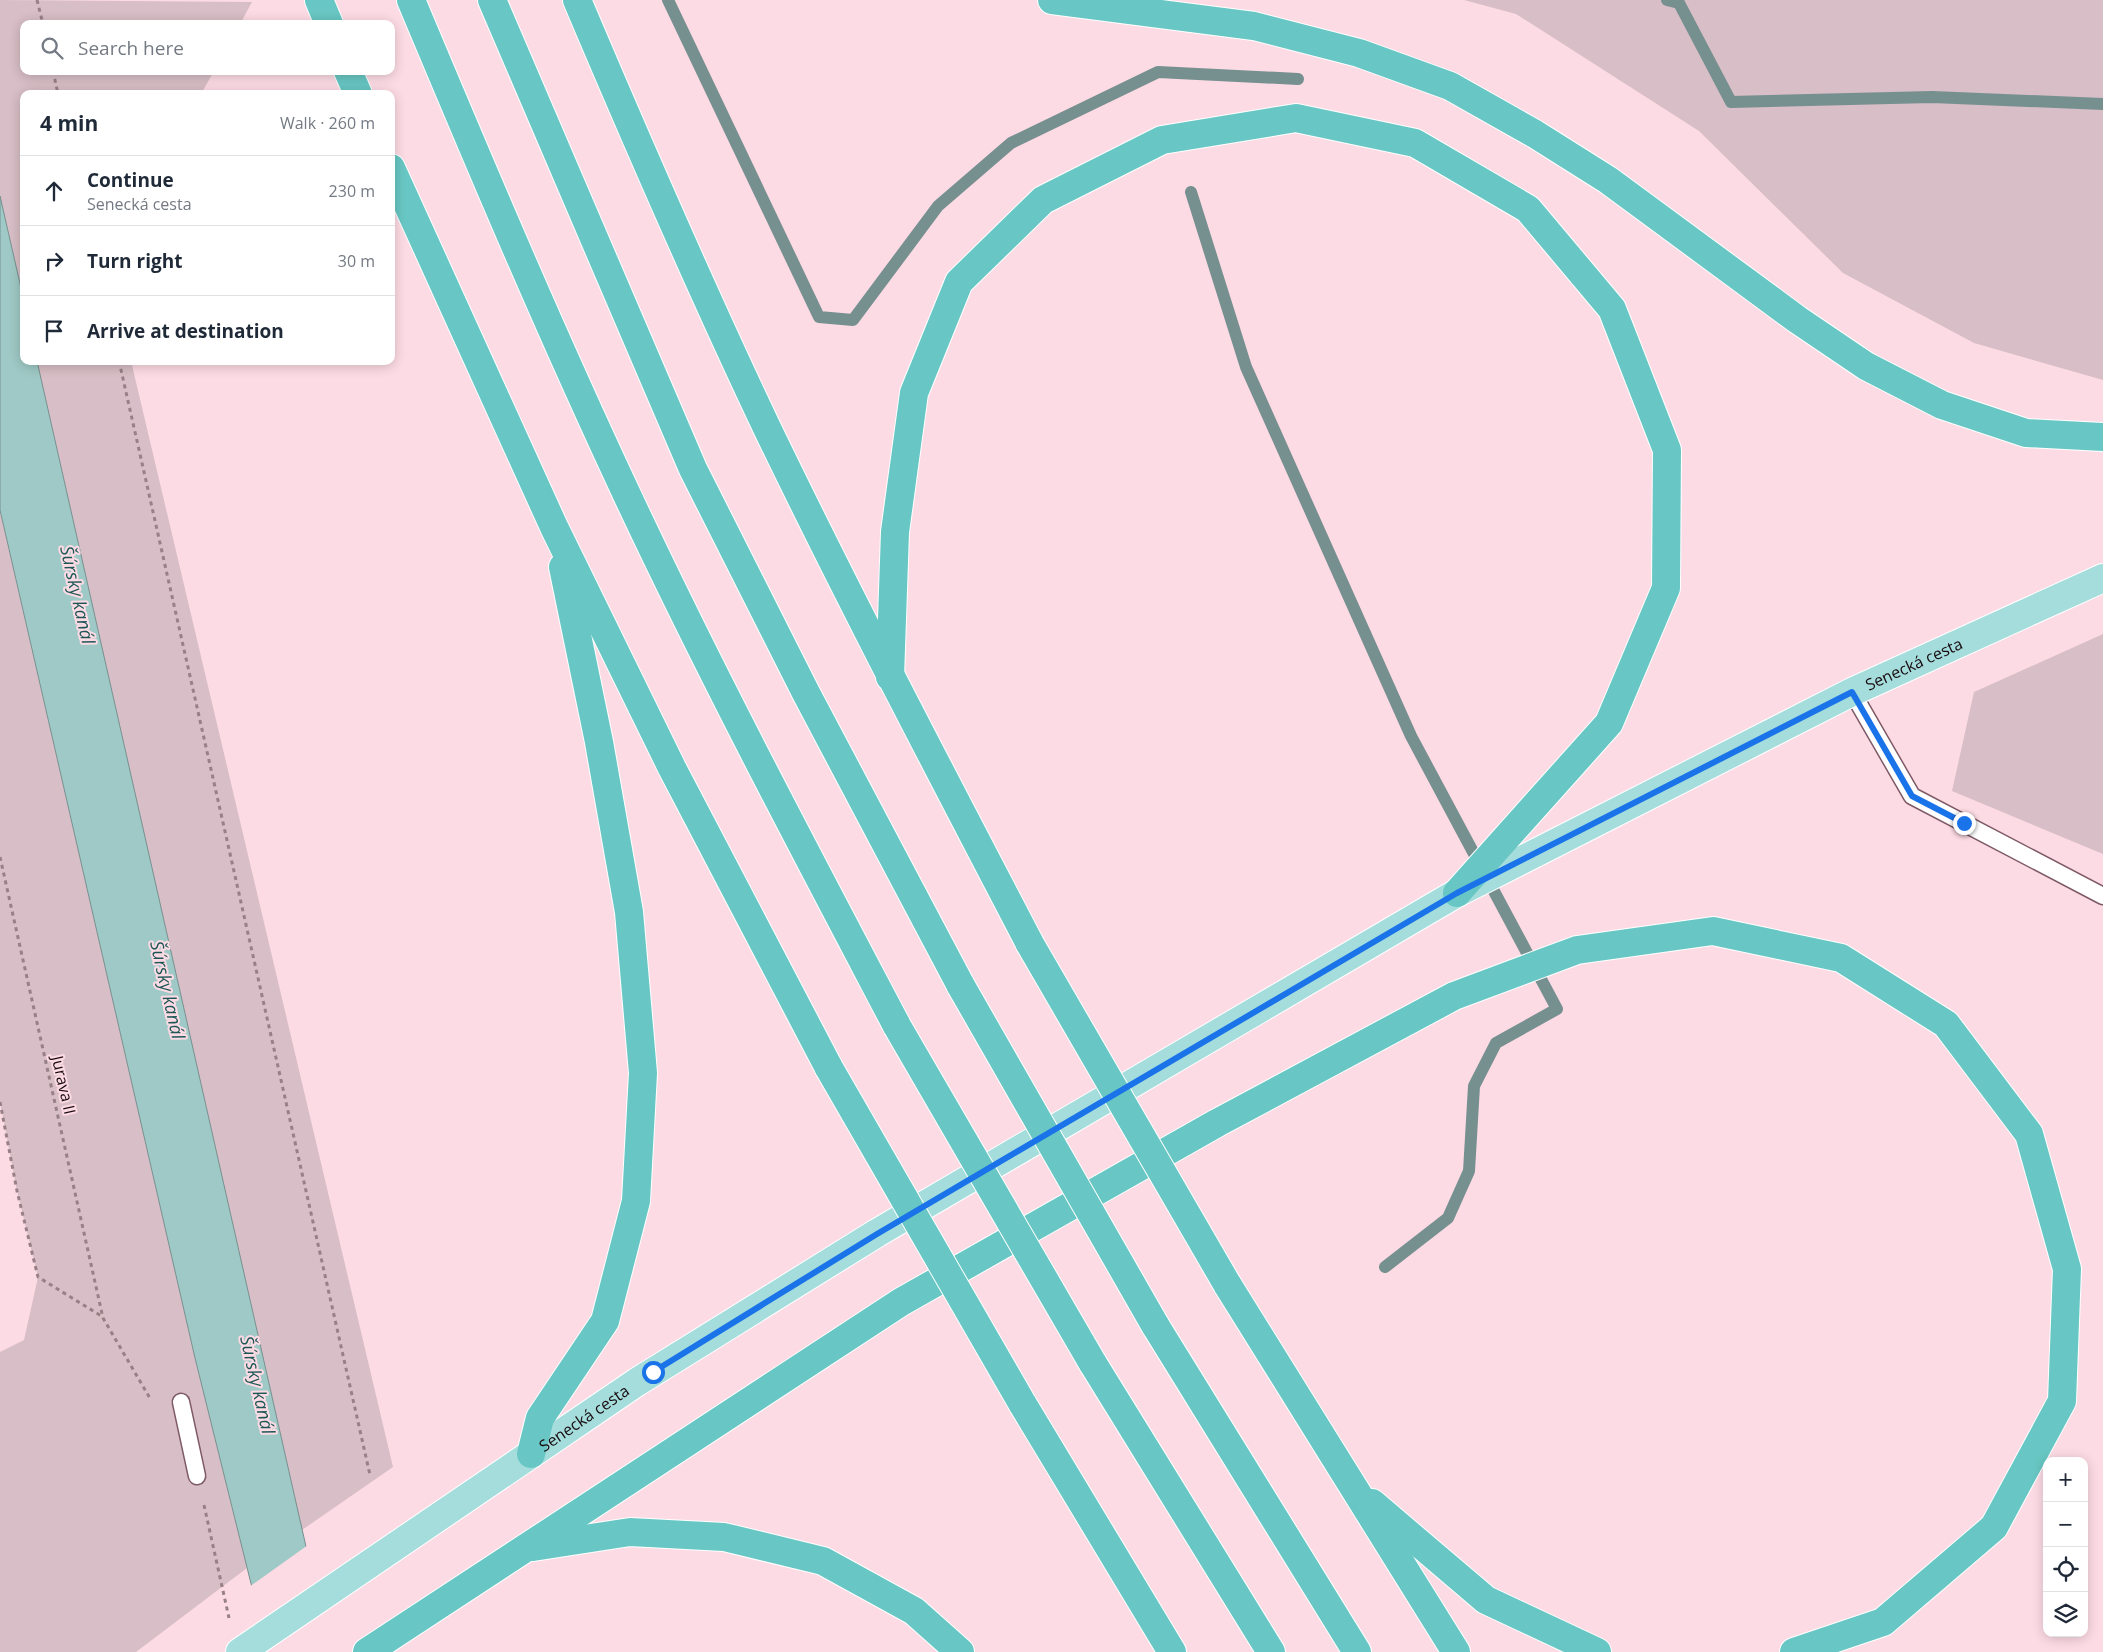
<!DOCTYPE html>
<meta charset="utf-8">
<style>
:root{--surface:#fff;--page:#f6f6f7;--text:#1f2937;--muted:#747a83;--line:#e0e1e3}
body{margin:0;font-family:"Open Sans",sans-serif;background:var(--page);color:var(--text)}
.controls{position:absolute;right:15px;bottom:15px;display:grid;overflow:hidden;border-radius:10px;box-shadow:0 2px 12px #0003}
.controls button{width:45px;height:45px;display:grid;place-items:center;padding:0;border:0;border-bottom:1px solid var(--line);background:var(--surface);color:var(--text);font:25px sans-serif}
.stop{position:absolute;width:15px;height:15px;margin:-11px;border:4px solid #1a73e8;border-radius:50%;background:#fff}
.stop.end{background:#1a73e8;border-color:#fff;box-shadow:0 1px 5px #0008}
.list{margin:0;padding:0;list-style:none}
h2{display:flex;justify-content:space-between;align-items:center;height:65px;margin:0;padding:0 20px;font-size:21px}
h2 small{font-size:16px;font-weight:400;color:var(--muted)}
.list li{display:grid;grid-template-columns:32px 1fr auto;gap:15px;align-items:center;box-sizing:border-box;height:70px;padding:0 20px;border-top:1px solid var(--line)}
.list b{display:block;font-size:19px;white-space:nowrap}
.list p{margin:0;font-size:16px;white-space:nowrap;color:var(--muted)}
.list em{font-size:16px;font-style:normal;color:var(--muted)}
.icon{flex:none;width:28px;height:28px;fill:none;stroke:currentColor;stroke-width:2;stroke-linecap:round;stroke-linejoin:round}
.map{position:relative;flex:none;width:2103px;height:1652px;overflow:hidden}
.search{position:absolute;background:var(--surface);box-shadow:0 2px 12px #0003;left:20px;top:20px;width:375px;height:55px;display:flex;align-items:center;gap:12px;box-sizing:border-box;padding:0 18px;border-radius:10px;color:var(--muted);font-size:19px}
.panel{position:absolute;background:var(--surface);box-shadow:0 2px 12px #0003;left:20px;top:90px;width:375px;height:275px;border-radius:10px}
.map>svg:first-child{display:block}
</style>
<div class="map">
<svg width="2103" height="1652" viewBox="0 0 2103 1652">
<rect width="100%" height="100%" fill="#fddbe5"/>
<!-- green -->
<g fill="#d8bec6">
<path d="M0,0l252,2 -12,22h-216v47h190l-13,23h-177v207l-24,-105z"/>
<path d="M1464,0h639v380l-129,-37 -131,-70 -144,-142 -183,-117z"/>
<path d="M37,361h94l262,1106 -91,63z"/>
<path d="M0,511l195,847 52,210 -111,84h-136v-300l24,-12 14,-63 -21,-86 -17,-89z"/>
<path d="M2103,634v220l-151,-63 22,-99z"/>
</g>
<!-- water -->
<path fill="#9fc9c6" stroke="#76908f" d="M0,196l24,105v60h13l285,1256 -54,35 -73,-294 -195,-848z"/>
<!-- pier -->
<path fill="#fddbe5" d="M308,1545l23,107h-66l-16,-65z"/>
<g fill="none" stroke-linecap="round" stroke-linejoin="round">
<!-- stream -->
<g stroke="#76908f" stroke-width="12">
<path d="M668,0l151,317 34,3 85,-114 73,-63 147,-71 140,7"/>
<path d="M1667,0l12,3 52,99 201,-5 171,7"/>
<path d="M1191,192l55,175 165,369 146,273 -61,34 -22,43 -5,85 -21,47 -63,49"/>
</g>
<!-- lane casing -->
<g stroke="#7e5a66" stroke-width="19">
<g id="lane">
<path d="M1852,692l60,104 191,100"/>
<path d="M181,1402l16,74"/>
</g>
</g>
<!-- primary casing -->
<g stroke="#fff" stroke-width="30">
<g id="primary">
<path id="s1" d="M240,1652l397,-270 240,-149 580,-340 395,-201 251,-114"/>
</g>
</g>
<!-- highway casing -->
<g stroke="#fff" stroke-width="30">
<g id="highway">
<path d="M319,0l10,24"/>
<path d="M411,0c70,167 140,333 217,497 84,179 177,354 269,529"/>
<path d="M492,0l201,469 113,224 155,293"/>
<path d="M577,0c61,144 123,287 190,428 84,174 174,345 263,516"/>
<path d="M1052,0l202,26 105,27 91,33 85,48 73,46 190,140 68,46 76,39 84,28 77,4"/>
<path d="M348,71l10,23"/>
<path d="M391,168l163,359 118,241 157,300"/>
<path d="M890,677l5,-145 19,-139 45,-111 84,-82 119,-60 134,-22 119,25 113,66 84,100 55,141 -1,138 -57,135 -152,170"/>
<path d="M1227,1284l229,368"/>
<path d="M1155,1325l202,327"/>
<path d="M1092,1362l179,290"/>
<path d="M1022,1403l150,249"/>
<path d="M531,1454l9,-36 65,-97 31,-120 7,-128 -14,-161 -30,-170 -36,-175"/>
<path d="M1372,1503l114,97 111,52"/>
<path d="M533,1547l97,-15 94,5 99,24 91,50 46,41"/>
<path d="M367,1652l534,-350 316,-179 237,-127 123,-46 136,-19 128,27 105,66 83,110 38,135 -5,132 -68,126 -111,95 -89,30"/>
</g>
</g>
<!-- path -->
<g stroke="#988087" stroke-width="3" stroke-dasharray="4 4" stroke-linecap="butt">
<path d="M37,0l6,24"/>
<path d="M53,71l5,23"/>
<path d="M119,361l251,1114"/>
<path d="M0,857l103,461 48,82"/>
<path d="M0,1102l17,89 21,86 65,40"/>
<path d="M204,1505l25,113"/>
</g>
<!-- lane -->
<use href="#lane" stroke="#fff" stroke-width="16"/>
<!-- primary -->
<use href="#primary" stroke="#a4dddc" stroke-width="28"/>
<!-- highway -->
<use href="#highway" stroke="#68c7c4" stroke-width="28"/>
<!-- highway-bridge casing -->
<g stroke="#fff" stroke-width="30" stroke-linecap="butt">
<g id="highway-bridge">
<path d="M1030,944l197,340"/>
<path d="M961,986l194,339"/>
<path d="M897,1026l195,336"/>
<path d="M829,1068l193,335"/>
</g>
</g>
<!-- highway-bridge -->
<use href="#highway-bridge" stroke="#68c7c4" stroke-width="28"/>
</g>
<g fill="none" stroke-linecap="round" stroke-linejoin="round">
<!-- route -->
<path stroke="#1a73e8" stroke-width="6" d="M653,1372l224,-138 580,-341 395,-201 60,104 52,27"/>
</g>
<g text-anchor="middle" stroke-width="4" stroke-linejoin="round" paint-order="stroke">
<!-- street labels -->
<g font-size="16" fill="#180b0f" stroke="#fddbe5">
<text dy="6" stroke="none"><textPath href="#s1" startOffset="1946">Senecká cesta</textPath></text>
<text transform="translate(64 1085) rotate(77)" y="6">Jurava II</text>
<text dy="6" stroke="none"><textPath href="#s1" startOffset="416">Senecká cesta</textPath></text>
</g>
<!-- water labels -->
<g font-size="18" font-style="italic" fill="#1c5755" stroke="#fddbe5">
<text transform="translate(77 595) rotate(77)" y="6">Šúrsky kanál</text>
<text transform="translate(167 990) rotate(77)" y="6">Šúrsky kanál</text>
<text transform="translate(257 1385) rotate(77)" y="6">Šúrsky kanál</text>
</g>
</g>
</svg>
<div class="controls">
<button>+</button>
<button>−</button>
<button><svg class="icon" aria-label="locate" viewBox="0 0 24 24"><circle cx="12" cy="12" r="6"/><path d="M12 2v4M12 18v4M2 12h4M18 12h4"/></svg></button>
<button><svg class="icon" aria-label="layers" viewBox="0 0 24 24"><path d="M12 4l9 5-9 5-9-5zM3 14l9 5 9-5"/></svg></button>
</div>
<div class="stop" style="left:653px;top:1372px"></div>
<div class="stop end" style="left:1964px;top:823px"></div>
<div class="search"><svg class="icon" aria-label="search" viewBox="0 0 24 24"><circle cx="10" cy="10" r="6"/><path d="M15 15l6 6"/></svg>Search here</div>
<section class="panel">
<h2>4 min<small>Walk · 260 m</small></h2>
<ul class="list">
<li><svg class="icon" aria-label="ahead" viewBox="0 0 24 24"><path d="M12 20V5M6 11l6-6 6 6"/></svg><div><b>Continue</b><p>Senecká cesta</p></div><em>230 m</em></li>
<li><svg class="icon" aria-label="right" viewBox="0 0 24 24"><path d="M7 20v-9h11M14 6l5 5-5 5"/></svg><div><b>Turn right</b></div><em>30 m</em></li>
<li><svg class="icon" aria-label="arrive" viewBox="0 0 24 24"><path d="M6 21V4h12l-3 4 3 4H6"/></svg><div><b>Arrive at destination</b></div></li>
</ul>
</section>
</div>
